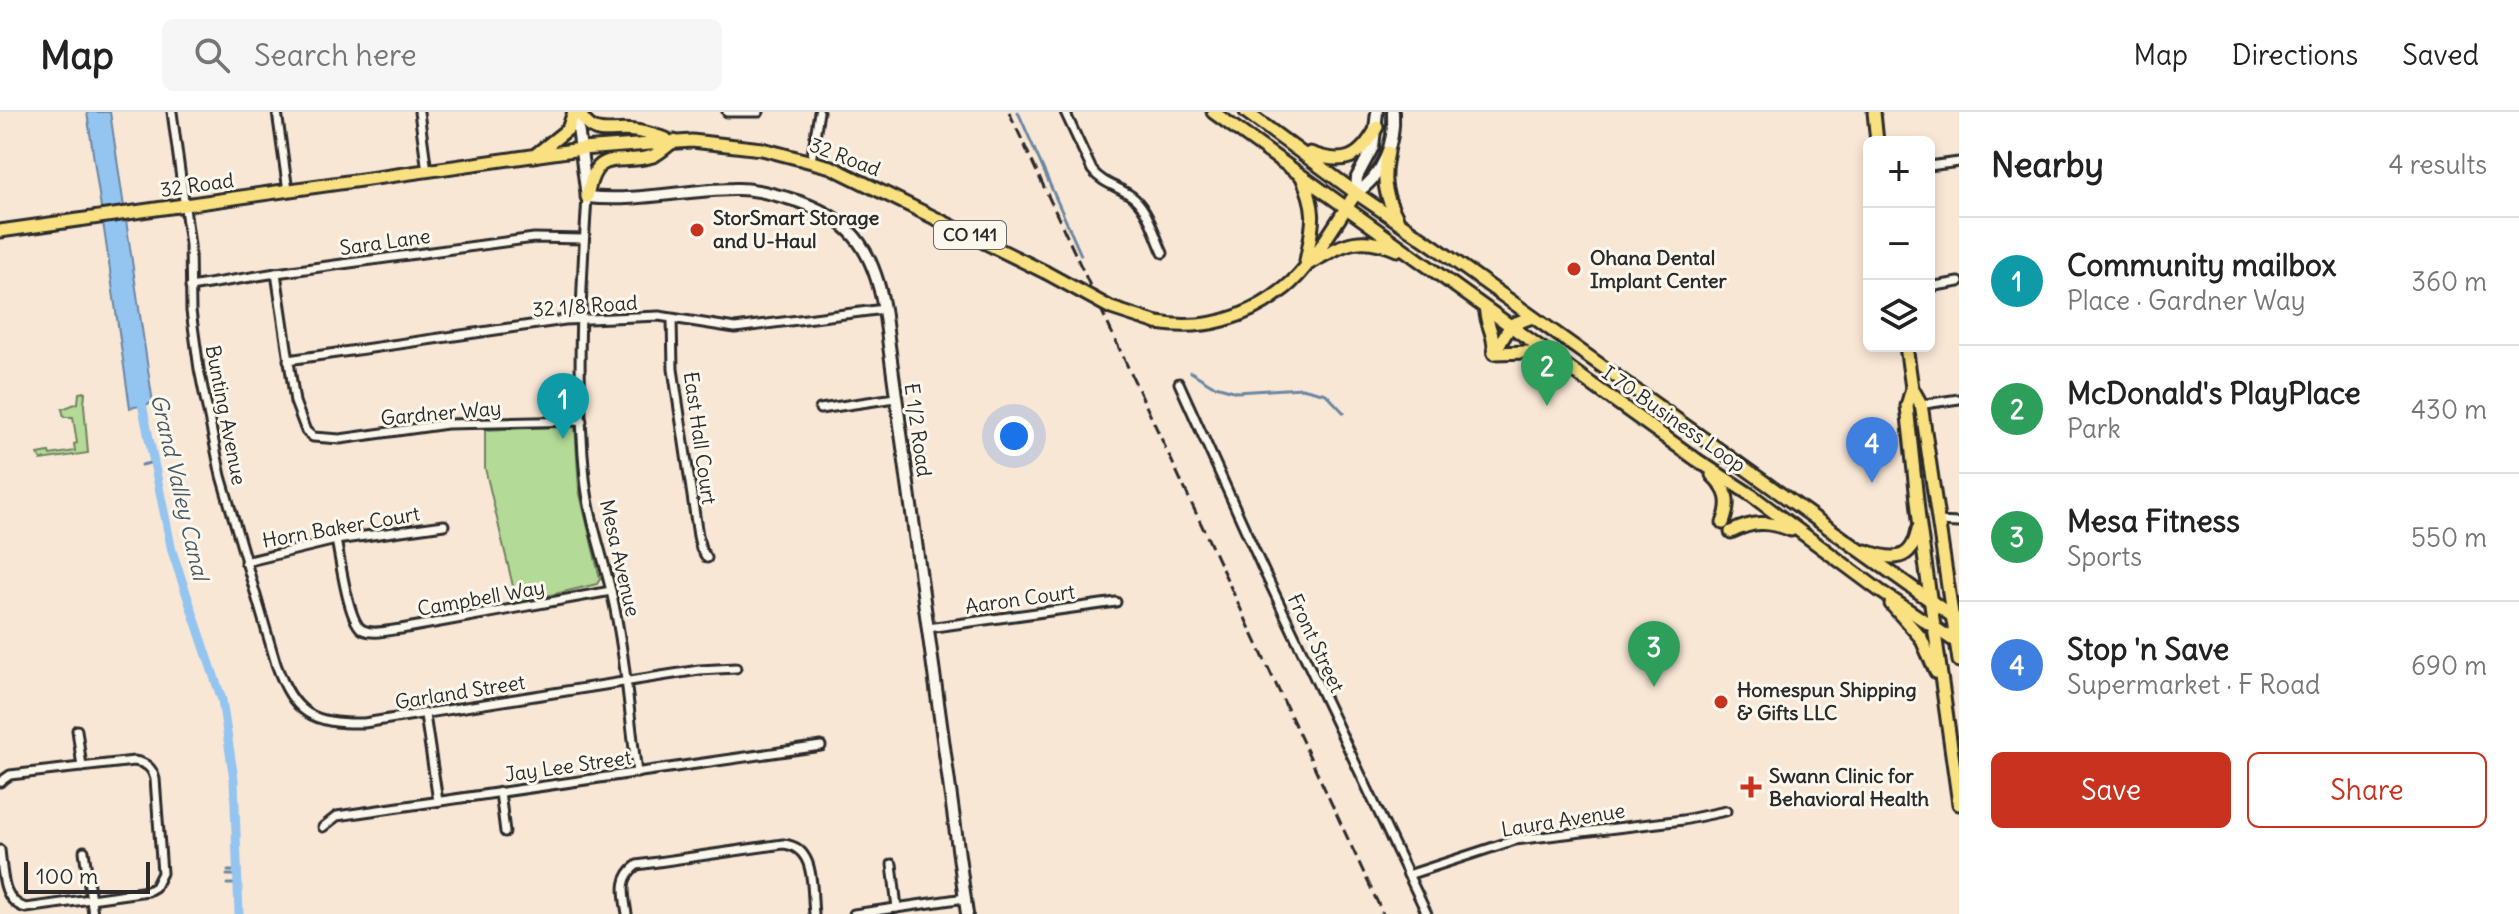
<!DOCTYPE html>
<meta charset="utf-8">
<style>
:root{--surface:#fff;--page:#f6f6f6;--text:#222;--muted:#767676;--line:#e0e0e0;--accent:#c8321e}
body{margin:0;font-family:Delius,sans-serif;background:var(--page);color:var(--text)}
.controls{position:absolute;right:24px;top:24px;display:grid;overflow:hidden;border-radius:12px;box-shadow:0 4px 12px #0003}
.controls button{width:72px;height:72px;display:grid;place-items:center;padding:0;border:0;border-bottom:2px solid var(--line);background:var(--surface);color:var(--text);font:40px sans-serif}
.scale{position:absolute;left:24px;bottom:20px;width:126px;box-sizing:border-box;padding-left:8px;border:4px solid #2b2b2b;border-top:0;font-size:22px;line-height:28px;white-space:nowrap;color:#2b2b2b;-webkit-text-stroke:6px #fbf7ec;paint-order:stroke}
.you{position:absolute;left:1014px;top:324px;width:28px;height:28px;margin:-20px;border:6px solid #fff;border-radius:50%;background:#1a73e8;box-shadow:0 0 0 12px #1a73e833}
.badge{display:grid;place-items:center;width:52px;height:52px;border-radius:50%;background:var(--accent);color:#fff;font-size:26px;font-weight:700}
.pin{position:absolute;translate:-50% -66px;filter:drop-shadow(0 2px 4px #0008)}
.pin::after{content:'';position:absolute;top:42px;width:28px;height:24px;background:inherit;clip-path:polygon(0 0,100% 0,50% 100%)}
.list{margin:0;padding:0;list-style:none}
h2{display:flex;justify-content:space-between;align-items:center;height:104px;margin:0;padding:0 32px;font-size:34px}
h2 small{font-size:26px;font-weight:400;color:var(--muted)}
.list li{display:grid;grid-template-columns:52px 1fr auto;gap:24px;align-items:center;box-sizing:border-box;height:128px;padding:0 32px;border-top:2px solid var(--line)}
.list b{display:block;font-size:30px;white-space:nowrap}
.list p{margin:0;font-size:26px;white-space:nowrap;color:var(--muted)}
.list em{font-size:26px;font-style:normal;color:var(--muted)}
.actions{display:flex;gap:16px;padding:24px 32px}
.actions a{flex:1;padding:18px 0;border:2px solid var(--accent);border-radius:12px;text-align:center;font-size:28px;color:var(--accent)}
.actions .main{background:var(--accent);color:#fff}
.icon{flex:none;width:44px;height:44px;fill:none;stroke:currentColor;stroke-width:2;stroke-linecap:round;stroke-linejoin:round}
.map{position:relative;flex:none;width:1959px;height:802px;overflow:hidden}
header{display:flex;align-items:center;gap:48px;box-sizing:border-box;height:112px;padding:0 40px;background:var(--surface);border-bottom:2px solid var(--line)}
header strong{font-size:38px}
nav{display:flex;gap:44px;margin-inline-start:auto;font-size:28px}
.search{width:560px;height:72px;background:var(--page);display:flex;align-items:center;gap:20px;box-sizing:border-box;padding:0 28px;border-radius:12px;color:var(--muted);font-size:30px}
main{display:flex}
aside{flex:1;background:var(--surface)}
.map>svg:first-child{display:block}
</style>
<header>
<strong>Map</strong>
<div class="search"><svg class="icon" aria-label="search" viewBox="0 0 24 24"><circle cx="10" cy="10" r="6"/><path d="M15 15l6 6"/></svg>Search here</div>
<nav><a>Map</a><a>Directions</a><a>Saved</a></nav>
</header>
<main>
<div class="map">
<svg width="1959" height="802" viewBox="0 0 1959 802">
<rect width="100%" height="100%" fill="#f9e7d6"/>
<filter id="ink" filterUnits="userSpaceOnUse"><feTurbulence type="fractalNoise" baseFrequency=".0125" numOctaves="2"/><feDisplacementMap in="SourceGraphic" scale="16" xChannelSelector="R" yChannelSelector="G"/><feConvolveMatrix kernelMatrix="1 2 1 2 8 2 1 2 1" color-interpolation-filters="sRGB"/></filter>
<g filter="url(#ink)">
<!-- green -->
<g fill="#b3da96" stroke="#6f8260" stroke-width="2">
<path d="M85,280l-1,13 4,48 -47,7 -3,-6 11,-2 1,3 25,-4 -1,-7 3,-1 -4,-26h-9l-2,-8 16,-6 1,-10z"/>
<path d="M575,314l4,64 21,89 -3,5 -80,19 -32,-135v-38z"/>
</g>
<!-- water -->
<path fill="#94c4f0" stroke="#6a87a1" stroke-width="2" d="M87,0h23l43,291 -23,5z"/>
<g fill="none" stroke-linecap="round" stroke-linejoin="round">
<!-- stream -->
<g stroke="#6a87a1" stroke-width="3">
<path d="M1018,0l63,143"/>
<path d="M1191,260l21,13 25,7 65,-4 24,6 18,19"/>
<path d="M142,353l11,-3"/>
<path d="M228,759h10"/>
<path d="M227,763h11"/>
<path d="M227,772h11"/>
</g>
<!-- canal -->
<path stroke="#94c4f0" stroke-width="9" d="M140,282l32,157 50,149 12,79 5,135"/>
<!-- street casing -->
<g stroke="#2b2b2b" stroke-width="13">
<g id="street">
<path d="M172,0l18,133 1,66 8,58 22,107 55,188c18,50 36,60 88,59l335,-53 37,-2"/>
<path d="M277,0l11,79"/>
<path d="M419,0l8,59"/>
<path d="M727,0h32"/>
<path d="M1065,0l27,58c11,15 30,17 43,29 14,13 20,37 28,54"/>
<path d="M811,49l8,-49"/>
<path d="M1929,54l30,-4"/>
<path d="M587,85c-6,93 -11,188 -2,281 4,40 17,75 26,113 14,59 18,122 26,182"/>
<path d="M276,161l19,129 11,29 7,6 27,2 107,-15 135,-3"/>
<path d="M190,175l86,-14 258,-35 50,1"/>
<path d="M1929,175l30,-5"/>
<path d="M672,207l1,50 25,167 3,13 6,9"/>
<path d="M288,248l277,-40 94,-4 76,12 149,-19"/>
<path d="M1179,271l84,186 164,345"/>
<path d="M1918,293l41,-6"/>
<path d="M820,297l75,-11"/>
<path d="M1938,410l21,1"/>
<path d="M336,428c4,17 12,83 27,90 11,5 26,0 38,-1l210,-38"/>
<path d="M245,450l91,-22 108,-15"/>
<path d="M928,516l188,-26"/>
<path d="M425,603l13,86"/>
<path d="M77,618l5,37"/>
<path d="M0,670l10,-7 124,-14c12,2 18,6 21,18l7,94 -7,14 -7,4 -122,17c-25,-7 -23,-37 -26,-58"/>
<path d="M500,680l5,40"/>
<path d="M323,715l14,-11 484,-70"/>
<path d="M84,739l9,63"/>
<path d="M892,752l5,44"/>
<path d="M1408,763l107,-35 168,-20 43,-9"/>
<path d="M627,802c-3,-20 -8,-36 10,-49l146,-21c34,3 28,45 31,70"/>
<path d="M854,802l111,-16"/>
</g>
</g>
<!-- secondary casing -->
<g stroke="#2b2b2b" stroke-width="16">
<g id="secondary">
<path d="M576,0l11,85c50,5 96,-7 146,-8 19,-1 36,4 54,9 62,17 86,49 97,111l83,605"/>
<path d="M1356,81c27,-17 39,-49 37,-81"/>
<path d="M1356,81l1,-16 16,-30 4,-35"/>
</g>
</g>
<!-- primary casing -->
<g stroke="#2b2b2b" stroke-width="17">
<g id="primary">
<path d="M579,0c15,29 31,15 56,19 10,1 21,5 31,8"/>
<path d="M1213,0l484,348 54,35 129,96 79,53"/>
<path d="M1246,0l110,81 79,54 524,374"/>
<path d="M1874,0l3,30"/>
<path d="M1388,40c-6,27 -4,42 9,66"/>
<path d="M1310,41c34,13 50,6 67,-26"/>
<path d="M534,44l34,-27 6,-17"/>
<path d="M1302,65c16,35 11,47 4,84"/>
<path d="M587,85c9,-53 32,-30 66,-41 7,-3 14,-10 21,-15"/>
<path d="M0,119l581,-82 111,-8 70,8 69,18 214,105"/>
<path d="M1310,151c34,-19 49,-30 87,-13"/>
<path d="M1486,197c-2,10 8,23 8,39"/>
<path d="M1157,211c47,8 91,-5 128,-35 25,-19 53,-69 71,-95"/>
<path d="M1906,234l6,42 9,16 38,257"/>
<path d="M1494,241l35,-1 25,12"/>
<path d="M1494,241l17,-28 21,-8"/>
<path d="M1912,276l-5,18 12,113 40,285"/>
<path d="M1712,363c16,15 19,27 11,48"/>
<path d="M1731,420c22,-11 37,-11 60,-2"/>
<path d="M1866,439c27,10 46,11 52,-22"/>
<path d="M1891,492l30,34 15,34"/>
</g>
</g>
<!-- street -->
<use href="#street" stroke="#fbf7ec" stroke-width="7"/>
<!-- secondary -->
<use href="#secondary" stroke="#fbf7ec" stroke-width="10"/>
<!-- primary -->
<use href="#primary" stroke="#f9e181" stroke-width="11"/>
<!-- rail -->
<path stroke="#2b2b2b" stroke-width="3" stroke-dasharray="12 6" stroke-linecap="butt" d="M1009,0l374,802"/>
<!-- primary-bridge casing -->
<g stroke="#2b2b2b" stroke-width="17" stroke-linecap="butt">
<path id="primary-bridge" d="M1045,160l66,36 46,15"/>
</g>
<!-- primary-bridge -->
<use href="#primary-bridge" stroke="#f9e181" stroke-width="11"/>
</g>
</g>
<!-- markers -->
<g fill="#c8321e" stroke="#fbf7ec" stroke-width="3">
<circle cx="697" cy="118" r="8"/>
<circle cx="1574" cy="157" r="8"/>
<circle cx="1721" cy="590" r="8"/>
<path d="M1747 663h8v8h8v8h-8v8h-8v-8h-8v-8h8z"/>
</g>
<g text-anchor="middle" stroke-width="6" stroke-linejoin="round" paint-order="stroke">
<!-- shield labels -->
<rect fill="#fbf7ec" stroke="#696865" stroke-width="2" x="934" y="109" width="72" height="28" rx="6"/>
<g font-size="18" font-weight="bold" fill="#2b2b2b">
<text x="970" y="129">CO 141</text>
</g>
<!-- street labels -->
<g font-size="20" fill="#2b2b2b" stroke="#fbf7ec">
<text transform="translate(845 45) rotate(21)" y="7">32 Road</text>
<text transform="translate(197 73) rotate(-8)" y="7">32 Road</text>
<text transform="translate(385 130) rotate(-8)" y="7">Sara Lane</text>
<text transform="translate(585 194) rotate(-4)" y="7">32 1/8 Road</text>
<text transform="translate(441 301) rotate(-5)" y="7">Gardner Way</text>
<text transform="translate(226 303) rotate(79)" y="7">Bunting Avenue</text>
<text transform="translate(1674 307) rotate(35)" y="7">I 70 Business Loop</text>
<text transform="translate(918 318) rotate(82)" y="7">E 1/2 Road</text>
<text transform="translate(700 326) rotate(82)" y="7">East Hall Court</text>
<text transform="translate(341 415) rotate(-10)" y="7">Horn Baker Court</text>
<text transform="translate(620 446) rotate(77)" y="7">Mesa Avenue</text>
<text transform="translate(481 486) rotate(-10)" y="7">Campbell Way</text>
<text transform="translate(1020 487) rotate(-8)" y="7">Aaron Court</text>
<text transform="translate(1316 531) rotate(65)" y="7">Front Street</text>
<text transform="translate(460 580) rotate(-9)" y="7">Garland Street</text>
<text transform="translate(568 654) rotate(-8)" y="7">Jay Lee Street</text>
<text transform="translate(1563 708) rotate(-9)" y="7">Laura Avenue</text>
</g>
<!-- poi labels -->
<g font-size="20" font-weight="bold" fill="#2b2b2b" stroke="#fbf7ec" text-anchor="start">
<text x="713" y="113">StorSmart Storage<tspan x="713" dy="23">and U-Haul</tspan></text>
<text x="1590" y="153">Ohana Dental<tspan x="1590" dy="23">Implant Center</tspan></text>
<text x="1737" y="585">Homespun Shipping<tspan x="1737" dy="23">&amp; Gifts LLC</tspan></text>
<text x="1769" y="671">Swann Clinic for<tspan x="1769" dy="23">Behavioral Health</tspan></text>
</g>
<!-- water labels -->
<g font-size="22" font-style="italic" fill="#4a5966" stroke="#fbf7ec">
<text transform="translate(180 375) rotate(77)" y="8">Grand Valley Canal</text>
</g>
</g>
</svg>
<div class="controls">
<button>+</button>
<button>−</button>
<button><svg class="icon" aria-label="layers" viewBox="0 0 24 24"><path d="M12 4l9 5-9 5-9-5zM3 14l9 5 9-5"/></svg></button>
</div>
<div class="scale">100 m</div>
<div class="you"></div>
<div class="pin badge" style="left:563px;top:327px;background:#0f9aa8">1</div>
<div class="pin badge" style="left:1547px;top:294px;background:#2e9e5b">2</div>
<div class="pin badge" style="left:1654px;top:575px;background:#2e9e5b">3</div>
<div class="pin badge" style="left:1872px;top:371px;background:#3f7fe0">4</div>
</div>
<aside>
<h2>Nearby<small>4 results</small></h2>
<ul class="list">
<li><span class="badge" style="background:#0f9aa8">1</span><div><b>Community mailbox</b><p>Place · Gardner Way</p></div><em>360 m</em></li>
<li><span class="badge" style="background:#2e9e5b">2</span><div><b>McDonald's PlayPlace</b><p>Park</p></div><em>430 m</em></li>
<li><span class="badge" style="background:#2e9e5b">3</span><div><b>Mesa Fitness</b><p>Sports</p></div><em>550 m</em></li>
<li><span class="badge" style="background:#3f7fe0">4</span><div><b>Stop 'n Save</b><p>Supermarket · F Road</p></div><em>690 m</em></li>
</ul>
<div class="actions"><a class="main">Save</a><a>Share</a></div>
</aside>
</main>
